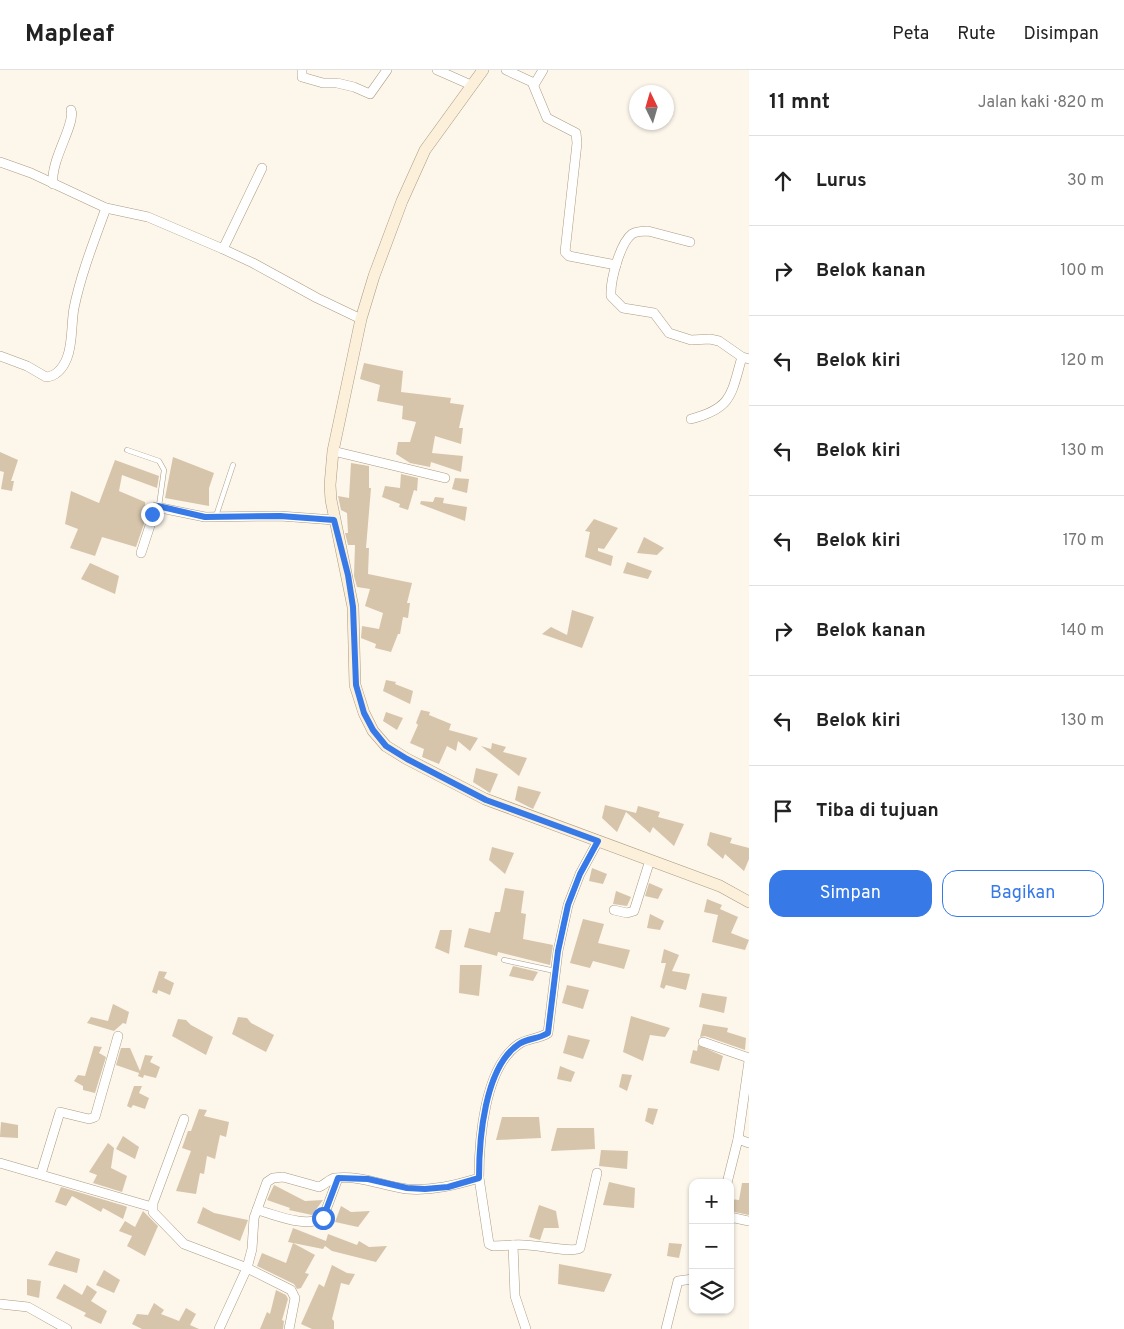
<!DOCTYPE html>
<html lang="id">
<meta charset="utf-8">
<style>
:root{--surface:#fff;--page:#f6f6f6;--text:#222;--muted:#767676;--line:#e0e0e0;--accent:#3679e7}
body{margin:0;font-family:Overpass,sans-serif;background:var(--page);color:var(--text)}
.controls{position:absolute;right:15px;bottom:15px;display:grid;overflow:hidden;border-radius:10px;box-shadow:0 1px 4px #0004}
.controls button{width:45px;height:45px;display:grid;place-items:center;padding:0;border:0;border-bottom:1px solid var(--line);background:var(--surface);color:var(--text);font:25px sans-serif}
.compass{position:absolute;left:629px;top:15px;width:45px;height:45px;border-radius:50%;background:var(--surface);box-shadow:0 1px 4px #0004;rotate:355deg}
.stop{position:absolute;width:15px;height:15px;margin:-11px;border:4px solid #3679e7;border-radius:50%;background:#fff}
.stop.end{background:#3679e7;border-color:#fff;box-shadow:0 1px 5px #0008}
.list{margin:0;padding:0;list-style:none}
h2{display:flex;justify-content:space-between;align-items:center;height:65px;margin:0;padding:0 20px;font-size:21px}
h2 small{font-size:16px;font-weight:400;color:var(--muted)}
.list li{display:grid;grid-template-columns:32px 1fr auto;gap:15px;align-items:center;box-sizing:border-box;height:90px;padding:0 20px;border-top:1px solid var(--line)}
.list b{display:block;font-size:19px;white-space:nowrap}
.list em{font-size:16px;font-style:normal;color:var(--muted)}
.actions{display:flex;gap:10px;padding:15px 20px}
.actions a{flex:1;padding:11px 0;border:1px solid var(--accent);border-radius:15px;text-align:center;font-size:18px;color:var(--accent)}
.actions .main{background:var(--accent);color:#fff}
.icon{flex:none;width:28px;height:28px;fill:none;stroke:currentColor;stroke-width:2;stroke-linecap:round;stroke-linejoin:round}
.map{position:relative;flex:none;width:749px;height:1259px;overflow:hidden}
header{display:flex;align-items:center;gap:30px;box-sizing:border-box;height:70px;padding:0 25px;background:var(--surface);border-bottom:1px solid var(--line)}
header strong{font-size:24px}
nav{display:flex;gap:28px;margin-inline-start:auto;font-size:18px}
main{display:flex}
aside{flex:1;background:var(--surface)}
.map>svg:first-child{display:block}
</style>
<header>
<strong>Mapleaf</strong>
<nav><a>Peta</a><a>Rute</a><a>Disimpan</a></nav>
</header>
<main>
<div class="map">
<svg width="749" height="1259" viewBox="0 0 749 1259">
<rect width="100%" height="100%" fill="#fdf6eb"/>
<!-- building -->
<g fill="#d6c5aa">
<path d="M364,293l39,8 -2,21 50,6 -1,5 14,2 -5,23h4l-2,16 -26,-8 -3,17 31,3 -2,16 -30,-10 -1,5 -20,-4 -14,-9 2,-12h12l6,-20 -14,-3 1,-13 -26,-5 3,-16 -20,-6z"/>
<path d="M0,382l18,8 -7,21h3l-2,10 -11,-2 3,-17 -4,-1z"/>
<path d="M173,387l41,16 -5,15v18l-44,-8z"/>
<path d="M115,390l44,16 -2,12 -35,-13 -3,16 26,11 1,16 -10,29 -34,-10 -7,19 -25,-8 8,-19 -13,-5 6,-33 28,12z"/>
<path d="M351,393l18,3v22h2l-5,60h3l-1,26 44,9 -5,20h3l-2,15 -5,-1 -3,17h-2l-7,18 -16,-4 1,-4 -15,-6 1,-12 17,3 4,-16 -18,-7 5,-17 -13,-2 -3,-11 1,-31h-7l-3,-12h3l-1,-20 -6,-3 -3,-14 11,2z"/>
<path d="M401,404l17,4 -1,13 -3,-1 -6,20 -9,-3 1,-3 -18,-7 3,-11 15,2z"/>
<path d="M455,408l14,1 -2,14 -15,-4z"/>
<path d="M435,427l9,1 -1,5 24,4 -2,14 -45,-17 1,-3 12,1z"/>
<path d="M594,449l24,9 -14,21 -6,-1v3l15,5 -2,10 -26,-9 5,-25 -5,-1z"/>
<path d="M644,467l20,11 -7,7 -20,-2z"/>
<path d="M627,492l25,9 -4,8 -25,-6z"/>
<path d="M90,493l29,13 -4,18 -34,-15z"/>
<path d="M572,540l22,7 -12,31 -40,-14 9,-7 16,8z"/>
<path d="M386,610l10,2 -1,2 18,7 -3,13 -27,-13z"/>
<path d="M421,640l9,2 -1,3 22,9 -2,6 29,8 -8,13 -12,-10 -2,10 -9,-5 -8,18 -17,-7 2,-8 -14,-6 8,-18 -2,-2z"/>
<path d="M386,642l17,6 -6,12 -14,-9z"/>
<path d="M492,673l14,4 -3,5 24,6 -8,18 -38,-30 10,3z"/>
<path d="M476,698l22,6 -8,19 -17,-11z"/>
<path d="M518,716l23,6 -8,17 -18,-9z"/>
<path d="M605,735l31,8 2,-7 22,6 -2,5 26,7 -10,22 -21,-19 -3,6 -24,-21 -9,20 -15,-14z"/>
<path d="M710,762l22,6 -2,5 19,5v11l-5,12 -19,-17 -2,5 -16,-14z"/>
<path d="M492,777l22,6 -9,21 -16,-14z"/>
<path d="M592,798l15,6 -4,10 -14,-3z"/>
<path d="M649,813l14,6 -5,10 -13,-3z"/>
<path d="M505,818l19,3 -3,22 5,1 -3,25 30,6 -3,20 -52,-13 -1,4 -33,-9 5,-19 21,5 5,-21h5z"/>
<path d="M616,821l15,6 -4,9 -14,-2z"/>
<path d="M707,829l15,6 -2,4 18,8 -7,16 18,7 -4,10 -33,-8 6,-27 -14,-3z"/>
<path d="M650,844l14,7 -4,9 -13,-2z"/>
<path d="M583,849l21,5 -6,19 32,7 -6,19 -31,-8 -3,7 -20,-5z"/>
<path d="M440,860h12l-3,24 -14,-6z"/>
<path d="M664,879l15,6 -7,16 18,3 -4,16 -20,-5 -2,4 -4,-2 6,-24h-5z"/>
<path d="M460,895h22l-3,31 -20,-3z"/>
<path d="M513,896l25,6 -5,9 -24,-5z"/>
<path d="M159,901l8,1 -3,6 10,5 -4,12 -12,-5 -1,4 -5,-2z"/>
<path d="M567,915l22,5 -6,19 -21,-6z"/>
<path d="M702,923l25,4 -3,16 -25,-6z"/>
<path d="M113,934l16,8 -3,12 -3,-1 -9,8 -27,-8 4,-6 17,4z"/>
<path d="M631,946l39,12 -5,9 -15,-2 -7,26 -20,-9z"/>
<path d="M238,947l9,1 4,5 23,12 -8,17 -34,-18z"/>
<path d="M178,949l8,1 5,5 22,12 -7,18 -34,-19z"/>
<path d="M703,954l25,4 -1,4 19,6 -1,12 -40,-14 -5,1z"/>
<path d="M568,965l22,5 -7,19 -20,-6z"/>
<path d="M698,975l25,11 -4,15 -29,-8 3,-13 4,1z"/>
<path d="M94,976l8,1 -3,6 7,4 -11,36 -12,-3v-4l-9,-5 4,-6 7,1z"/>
<path d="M121,978h9l10,23 5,-16 8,1 -3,6 10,5 -4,11 -12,-3 -1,3 -5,-2 1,-3 -23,-8z"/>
<path d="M560,996l15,6 -4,10 -14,-3z"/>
<path d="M622,1004l10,1 -5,16 -8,-4z"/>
<path d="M134,1016h8l-3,7 10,5 -4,11 -12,-4 -2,3 -4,-2z"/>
<path d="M648,1038l10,1 -5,16 -8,-4z"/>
<path d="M199,1039l8,1 -3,6 25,6 -3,15 -6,-2 -5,24 -8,-3 -3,18 -4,-1 -4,21 -20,-3 15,-40 -9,-3 6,-17h3z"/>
<path d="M502,1047h37l2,21 -45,2z"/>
<path d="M1,1052l17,3v13l-18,-1z"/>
<path d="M557,1058h37l1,21 -44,2z"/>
<path d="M123,1066l16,11 -4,12 -19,-10z"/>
<path d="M108,1073l6,5 -3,20 16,8 -5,16 -29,-9 4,-8 -8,-3z"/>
<path d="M601,1080l27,1 -1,18 -28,-3z"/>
<path d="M609,1112l26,6 -1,20 -31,-3z"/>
<path d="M742,1113h7v32l-19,-4v-12l9,1z"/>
<path d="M274,1115l31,16 18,-1 -11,15 -23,-5 1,-2 -23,-8z"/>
<path d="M61,1117l64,19 2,1 -4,12 -20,-11 -2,4 -29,-16 -6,10 -11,-4z"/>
<path d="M539,1135l17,6 3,17h-15l-4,12 -11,-3z"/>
<path d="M341,1136l10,6 19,-1 -12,16 -23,-5z"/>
<path d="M203,1137l11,6 34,7 -8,21 -43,-18z"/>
<path d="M143,1141l15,15 -13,30 -18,-10 5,-10 -13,-5 6,-10 10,6z"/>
<path d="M293,1158l33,13 2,-7 29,11 2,-4 10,6 18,-1 -11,16 -44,-11 -7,-5 -2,3 -35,-7z"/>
<path d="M293,1173l22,12 -10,18 4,1 -8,14 -4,1 -3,-5 -37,-18 5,-13 24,10z"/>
<path d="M669,1173l13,1 -3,14 -12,-2z"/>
<path d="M56,1181l24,8 -3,14 -29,-8z"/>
<path d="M559,1194l53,10 -8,18 -46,-8z"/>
<path d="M332,1195l15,8 8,1 -6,11 -8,-2 -9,36 2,2v8h-22l-11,-5 18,-40 5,3z"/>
<path d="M104,1200l16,10 -6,13 -18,-8z"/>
<path d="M27,1209l14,2 -2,17 -12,-3z"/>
<path d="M64,1214l18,11 5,-10 10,7 -6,9 16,10 -6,13 -17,-8 2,-3 -30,-15z"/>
<path d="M276,1220l10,5 2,4 -6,21 2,1 -1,8h-23l7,-17 3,2z"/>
<path d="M154,1233l10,7 -3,4 18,7 7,-13 10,6 -6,11 9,4h-57l-10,-5 5,-10 11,1z"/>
</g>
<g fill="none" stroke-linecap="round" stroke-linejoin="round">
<!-- lane casing -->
<g stroke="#ab9b80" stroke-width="5.5">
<g id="lane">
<path d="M127,380l32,11 5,9 -5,36"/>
<path d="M216,446l17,-51"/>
<path d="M504,890l51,11"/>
</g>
</g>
<!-- street casing -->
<g stroke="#ab9b80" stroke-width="10">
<g id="street">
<path d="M302,0v7l21,6h14l17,4 16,7 17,-24"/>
<path d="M437,0l34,15"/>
<path d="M506,0l26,12 15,36 29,15 1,10 -12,109 4,4 47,9"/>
<path d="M534,15l9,-15"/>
<path d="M0,92l31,11 75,35 42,9 75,32 30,14 64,35 44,21"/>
<path d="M53,114c-3,-24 23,-60 18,-74"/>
<path d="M690,172l-42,-11c-6,0 -11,0 -16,3 -12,9 -22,47 -21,62l12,12 31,5 15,20 22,7 19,-1 9,2 23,16 7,2"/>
<path d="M223,179l39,-81"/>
<path d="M0,286l27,10 19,11c11,-1 17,-9 21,-19 6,-15 4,-34 7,-50 7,-34 20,-67 32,-100"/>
<path d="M691,349c42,-11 40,-25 51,-62"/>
<path d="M333,381l112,27"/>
<path d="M141,483l15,-46 49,10 75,-1 54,4"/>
<path d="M614,840l13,3 7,-2 16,-51"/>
<path d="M703,972l46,16"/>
<path d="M184,1049l-31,84v9l31,32 63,24 44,22 4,8 -6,31"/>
<path d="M738,1069l11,4"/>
<path d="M0,1093l152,44"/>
<path d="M41,1104l19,-62 29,7 6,-2 23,-81"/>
<path d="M479,1108l10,66 4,2 20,-1"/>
<path d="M727,1113l11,-44 11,-78"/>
<path d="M257,1140c20,5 47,18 66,8l15,-40"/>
<path d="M730,1147l19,4"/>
<path d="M0,1234l28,3 39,22"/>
<path d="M219,1259l28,-61 5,-19 2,-31 13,-36 6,-4 10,-1 36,10c6,-2 10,-8 16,-9 26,-3 48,8 72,11 25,2 49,-4 72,-11 0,-37 5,-111 40,-134 9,-6 20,-5 29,-11l10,-82 10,-46 12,-31 18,-33"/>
<path d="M526,1259l-11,-33 -2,-51c16,-3 59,9 67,3l17,-75"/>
<path d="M666,1259l12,-48 15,-2"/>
</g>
</g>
<!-- secondary casing -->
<g stroke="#ab9b80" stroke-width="12">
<path id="secondary" d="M483,0l-58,80 -23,51 -28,75 -13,43 -28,132 -3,34 1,15 22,107 2,78 9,28 9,18 13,15 21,13 78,40 235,87 29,16"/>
</g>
<!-- lane -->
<use href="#lane" stroke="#fff" stroke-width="4.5"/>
<!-- street -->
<use href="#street" stroke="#fff" stroke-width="9"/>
<!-- secondary -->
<use href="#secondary" stroke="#fcf0db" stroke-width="11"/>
</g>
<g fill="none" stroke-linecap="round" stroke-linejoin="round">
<!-- route -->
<path stroke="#3679e7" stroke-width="6" d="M152,444l2,-5 4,-3 47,11 75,-1 54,4 14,55 5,32 3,78 8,28 9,17 13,16 21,13 79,41 112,41 -18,33 -12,31 -10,46 -10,82c-9,6 -20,5 -29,11 -35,23 -40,97 -40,134l-31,9 -23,2 -18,-1 -39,-9 -30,-1 -15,40"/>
</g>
</svg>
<div class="controls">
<button>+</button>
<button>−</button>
<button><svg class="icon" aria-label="layers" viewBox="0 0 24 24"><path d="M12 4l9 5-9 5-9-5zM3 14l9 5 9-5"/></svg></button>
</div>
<svg class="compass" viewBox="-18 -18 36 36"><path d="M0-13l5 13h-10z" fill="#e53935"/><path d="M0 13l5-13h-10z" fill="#767676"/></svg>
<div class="stop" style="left:323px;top:1148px"></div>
<div class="stop end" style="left:152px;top:444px"></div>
</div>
<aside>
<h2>11 mnt<small>Jalan kaki · 820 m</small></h2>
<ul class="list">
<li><svg class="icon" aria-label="ahead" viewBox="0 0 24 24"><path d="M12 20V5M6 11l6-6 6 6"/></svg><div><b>Lurus</b></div><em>30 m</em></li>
<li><svg class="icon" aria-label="right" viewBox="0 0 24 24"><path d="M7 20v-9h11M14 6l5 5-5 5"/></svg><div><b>Belok kanan</b></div><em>100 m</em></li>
<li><svg class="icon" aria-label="left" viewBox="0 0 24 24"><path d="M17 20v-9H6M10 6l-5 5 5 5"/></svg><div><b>Belok kiri</b></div><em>120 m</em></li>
<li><svg class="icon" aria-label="left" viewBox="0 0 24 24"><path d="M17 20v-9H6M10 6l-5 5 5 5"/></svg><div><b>Belok kiri</b></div><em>130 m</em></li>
<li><svg class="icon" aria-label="left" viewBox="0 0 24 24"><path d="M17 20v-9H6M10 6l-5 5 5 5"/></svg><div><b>Belok kiri</b></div><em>170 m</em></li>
<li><svg class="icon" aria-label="right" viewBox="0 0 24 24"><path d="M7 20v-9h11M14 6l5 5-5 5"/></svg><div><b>Belok kanan</b></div><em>140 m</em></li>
<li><svg class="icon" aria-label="left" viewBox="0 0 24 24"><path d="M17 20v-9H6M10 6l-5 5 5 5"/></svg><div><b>Belok kiri</b></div><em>130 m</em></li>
<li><svg class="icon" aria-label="arrive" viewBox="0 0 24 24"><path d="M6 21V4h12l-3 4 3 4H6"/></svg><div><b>Tiba di tujuan</b></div></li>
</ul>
<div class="actions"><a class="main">Simpan</a><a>Bagikan</a></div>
</aside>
</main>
